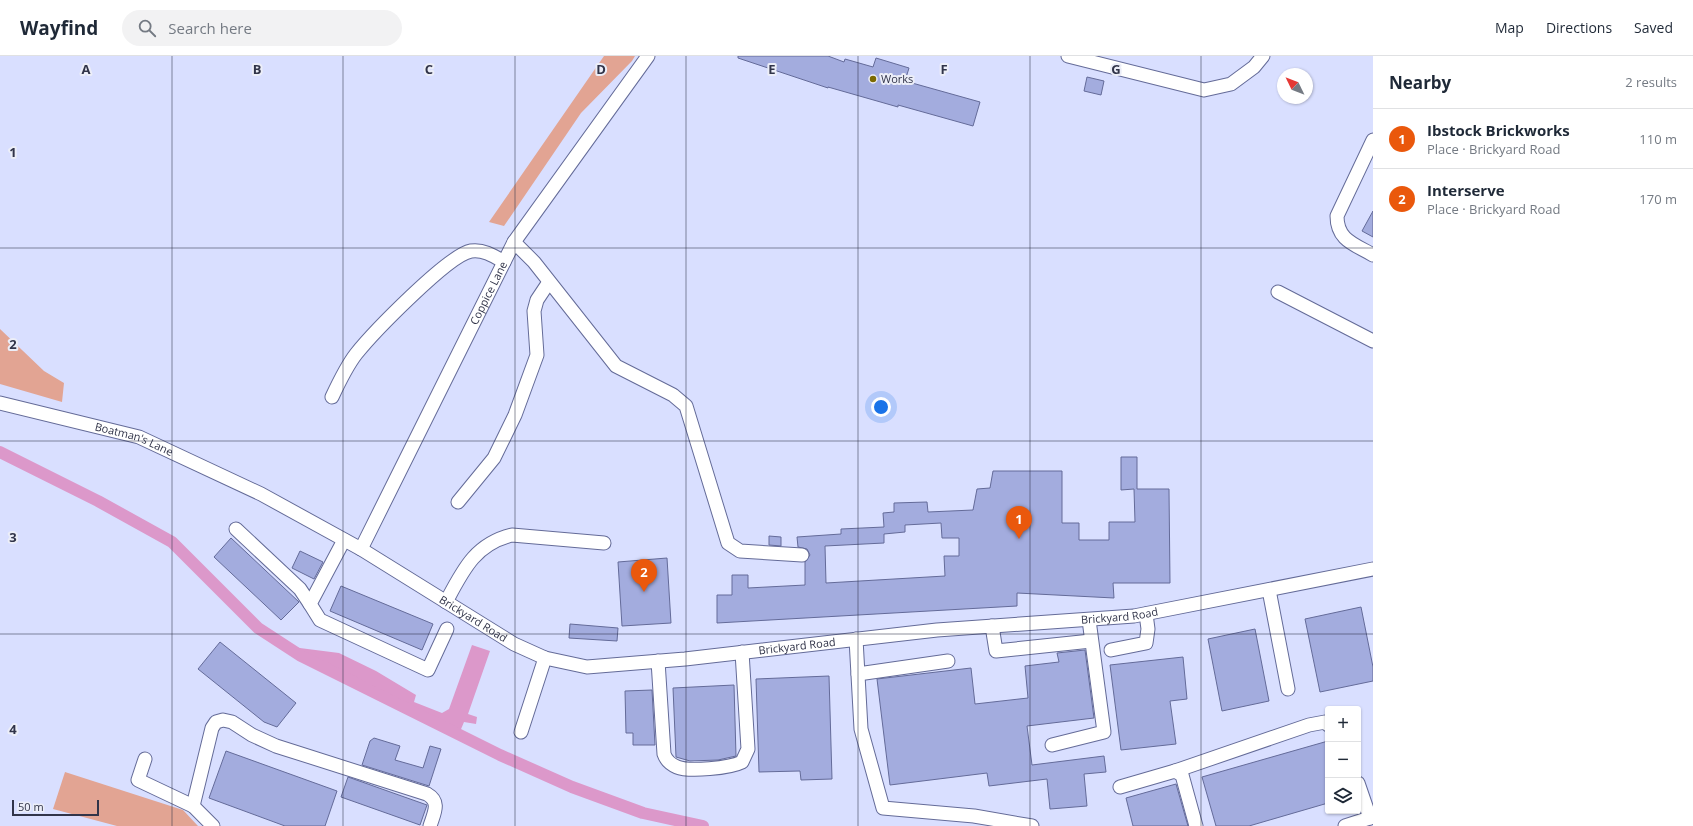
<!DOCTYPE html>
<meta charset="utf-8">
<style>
:root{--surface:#fff;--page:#f2f2f3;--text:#1f2937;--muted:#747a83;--line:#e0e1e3;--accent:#ea580c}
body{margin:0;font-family:"Open Sans",sans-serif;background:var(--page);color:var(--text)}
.controls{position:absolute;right:12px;bottom:12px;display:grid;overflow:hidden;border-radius:4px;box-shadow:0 1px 3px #0004}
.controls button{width:36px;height:36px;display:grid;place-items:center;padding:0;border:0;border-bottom:1px solid var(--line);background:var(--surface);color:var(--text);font:20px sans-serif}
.compass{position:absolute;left:1277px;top:12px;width:36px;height:36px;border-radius:50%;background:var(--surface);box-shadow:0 1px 3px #0004;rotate:313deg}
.scale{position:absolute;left:12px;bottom:10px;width:87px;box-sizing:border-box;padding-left:4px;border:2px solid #313449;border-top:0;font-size:11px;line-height:14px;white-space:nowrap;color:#313449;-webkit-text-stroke:3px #eceef8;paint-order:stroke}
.you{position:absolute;left:881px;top:351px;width:14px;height:14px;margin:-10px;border:3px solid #fff;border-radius:50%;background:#1a73e8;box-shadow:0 0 0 6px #1a73e833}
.badge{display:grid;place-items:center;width:26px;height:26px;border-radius:50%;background:var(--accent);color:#fff;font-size:13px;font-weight:700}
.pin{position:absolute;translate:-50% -33px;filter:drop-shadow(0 1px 2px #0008)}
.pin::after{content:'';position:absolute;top:21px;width:14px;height:12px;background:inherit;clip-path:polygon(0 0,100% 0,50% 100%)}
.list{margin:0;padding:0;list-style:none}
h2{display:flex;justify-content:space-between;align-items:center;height:52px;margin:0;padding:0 16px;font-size:17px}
h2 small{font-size:13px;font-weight:400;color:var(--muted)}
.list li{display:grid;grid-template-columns:26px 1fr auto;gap:12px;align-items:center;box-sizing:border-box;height:60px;padding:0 16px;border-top:1px solid var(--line)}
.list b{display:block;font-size:15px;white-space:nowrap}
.list p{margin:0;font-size:13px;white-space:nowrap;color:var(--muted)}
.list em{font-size:13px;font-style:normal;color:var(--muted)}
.icon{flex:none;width:22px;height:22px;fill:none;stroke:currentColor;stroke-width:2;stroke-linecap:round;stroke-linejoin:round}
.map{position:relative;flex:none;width:1373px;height:770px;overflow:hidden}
header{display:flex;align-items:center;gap:24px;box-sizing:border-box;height:56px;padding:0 20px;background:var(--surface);border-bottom:1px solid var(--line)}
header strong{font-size:19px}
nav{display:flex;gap:22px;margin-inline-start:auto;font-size:14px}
.search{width:280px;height:36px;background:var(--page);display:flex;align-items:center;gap:10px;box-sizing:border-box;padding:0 14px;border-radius:22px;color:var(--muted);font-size:15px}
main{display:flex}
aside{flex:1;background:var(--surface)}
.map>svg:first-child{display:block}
</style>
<header>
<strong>Wayfind</strong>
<div class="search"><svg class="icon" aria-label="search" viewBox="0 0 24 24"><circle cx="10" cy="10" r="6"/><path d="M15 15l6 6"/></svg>Search here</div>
<nav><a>Map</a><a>Directions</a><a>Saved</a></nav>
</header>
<main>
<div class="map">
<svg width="1373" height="770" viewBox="0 0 1373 770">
<rect width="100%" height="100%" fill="#d9dfff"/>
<!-- green -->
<g fill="#e2a493">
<path d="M604,0h31l-3,5 -51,52 -77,113 -15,-4z"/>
<path d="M0,273l44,42 20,12 -2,19 -62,-18z"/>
<path d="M65,716l118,38 15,16h-81l-64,-17z"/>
</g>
<!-- water -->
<path fill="#dc98ca" d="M472,589l18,6 -22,63 9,3 -1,7 -12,-2 -5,12 -158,-78 -17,-10 55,7 37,18 40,24 -2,7 28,11 7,-4z"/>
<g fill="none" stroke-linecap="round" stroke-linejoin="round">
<!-- canal -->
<path stroke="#dc98ca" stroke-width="12" d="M0,396l98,49 74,41 86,86 43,28 199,99 72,32 71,26 60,13"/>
</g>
<!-- building -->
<g fill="#a3acde" stroke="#646b99" fill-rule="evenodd">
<path d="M738,0h90l16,6 1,-3 28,8 3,-9 33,10 -4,13 75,21 -7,24 -75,-21v2l-70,-20v1l-90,-30z"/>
<path d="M1087,21l17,4 -3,14 -17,-4z"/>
<path d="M1373,155v26l-11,-6z"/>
<path d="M1121,401h16v32h32l1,94h-57l1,15 -97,-5v13l-300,17v-28h15v-20h16v13l57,-3v-23l5,-7 -3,-6 -9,-2 -1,-10 44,-3v-5l43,-2 -1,-14 11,-1v-9l33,-1 1,10 45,-2 4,-21 13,-1 3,-17h69v52h17v17h30v-18h26l-1,-33 -13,1zM941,467l1,15h17v18h-15l1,20 -119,7 -1,-37 59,-3v-9l21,-2v-7z"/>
<path d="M769,480l12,1v9l-12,-1z"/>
<path d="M231,482l68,64 -18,18 -67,-63z"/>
<path d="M300,495l23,11 -9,17 -22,-11z"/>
<path d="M667,502l4,65 -49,3 -4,-64z"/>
<path d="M341,530l92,38 -11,26 -92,-39z"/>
<path d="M1361,551l12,60v14l-53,11 -15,-73z"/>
<path d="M570,568l48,4 -1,13 -48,-3z"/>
<path d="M1255,573l14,72 -47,10 -14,-72z"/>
<path d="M220,586l76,61 -19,24 -13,-5 -66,-53z"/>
<path d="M1085,594l9,68 -67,8 5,39 72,-9 2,16 -22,2 3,32 -37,3 -3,-30 -58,7 -2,-13 -97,12 -13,-106 94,-11 4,36 53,-6 -3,-32 34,-4 -2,-9z"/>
<path d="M1183,601l4,42 -17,2 6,43 -55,6 -11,-85z"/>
<path d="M829,620l3,103 -31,1 -1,-9 -41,1 -3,-93z"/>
<path d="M734,629l2,71 -18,4 -28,1 -14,-4 -3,-69z"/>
<path d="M652,634l3,55h-22v-12h-7l-1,-42z"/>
<path d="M374,682l26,8 -5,14 28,8 7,-22 11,3 -12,37 -67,-21 8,-24z"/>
<path d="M1328,685v62l-79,23h-33l-14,-49z"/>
<path d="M226,695l111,40 -12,35h-40l-76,-28z"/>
<path d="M348,721l79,28 -7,20 -79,-28z"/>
<path d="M1176,728l12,42h-55l-7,-28z"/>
</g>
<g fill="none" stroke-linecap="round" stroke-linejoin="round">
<!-- minor casing -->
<g stroke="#646b98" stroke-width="15">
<g id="minor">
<path d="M1068,0l136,34 27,-6 23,-17 9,-11"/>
<path d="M1373,84l-36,76c0,24 17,28 36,39"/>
<path d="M514,186l20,20 82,104 57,29 13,11 42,137 12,8 62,4"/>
<path d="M1278,236l95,49"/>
<path d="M332,341c7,-15 14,-30 24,-43 16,-20 92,-99 115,-103 12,-2 23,5 33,11"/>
<path id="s1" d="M0,347l139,34 122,57 100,55 153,95 31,14 42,9 98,-8 252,-29 197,-14 239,-47"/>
<path d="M458,446l36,-44 21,-43 22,-60 -3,-44 3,-11 12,-18"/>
<path d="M236,473l64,60 10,15"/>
<path d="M344,484l-34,64 10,16 108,50 19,-41"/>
<path id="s2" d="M361,493l153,-307 134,-186"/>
<path d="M1269,534l19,99"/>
<path d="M446,546c17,-32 29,-58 66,-67l92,8"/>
<path d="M992,570l4,25 95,-10"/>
<path d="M856,583l5,90 22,79 91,8 58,10"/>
<path d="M1111,594l35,-7 2,-14 -2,-15"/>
<path d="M658,605l6,93c2,6 6,10 13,13 12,5 53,1 65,-5l6,-13 -6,-97"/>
<path d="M858,618l90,-13"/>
<path d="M521,676l24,-74"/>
<path d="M1052,689l52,-13 -15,-112"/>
<path d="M145,703l-7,21 55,26 20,20"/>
<path d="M1175,715l134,-46 16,-3 3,3"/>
<path d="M1358,727l12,35"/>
<path d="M1120,731l55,-16 7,4 14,51"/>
<path d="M193,750l19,-78 4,-6 7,-2 9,2 20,13 24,11 151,48c14,8 7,19 3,32"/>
<path d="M1345,770l28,-9"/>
</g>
</g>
<!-- minor -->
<use href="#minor" stroke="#fff" stroke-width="13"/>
</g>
<!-- grid -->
<path fill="none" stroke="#313449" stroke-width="1" stroke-opacity="0.55" d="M172,0v770M343,0v770M515,0v770M686,0v770M858,0v770M1030,0v770M1201,0v770M0,192h1373M0,385h1373M0,578h1373"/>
<!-- markers -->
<circle fill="#7c6a01" stroke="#eceef8" stroke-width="1.5" cx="873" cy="23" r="4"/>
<g text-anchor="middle" stroke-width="4" stroke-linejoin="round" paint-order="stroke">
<!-- poi labels -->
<g font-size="11" fill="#313449" stroke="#eceef8" text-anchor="start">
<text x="881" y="27">Works</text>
</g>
<!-- street labels -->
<g font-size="11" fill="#313449" stroke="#eceef8">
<text dy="4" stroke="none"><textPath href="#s2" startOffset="286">Coppice Lane</textPath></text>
<text dy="4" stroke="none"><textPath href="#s1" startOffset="139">Boatman's Lane</textPath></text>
<text dy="4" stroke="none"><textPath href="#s1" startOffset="1184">Brickyard Road</textPath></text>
<text dy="4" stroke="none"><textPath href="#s1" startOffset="524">Brickyard Road</textPath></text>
<text dy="4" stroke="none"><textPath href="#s1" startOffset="860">Brickyard Road</textPath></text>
</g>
</g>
<g font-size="13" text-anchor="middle" font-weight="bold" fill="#313449" stroke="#eceef8" stroke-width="4" stroke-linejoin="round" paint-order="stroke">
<text x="86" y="18">A</text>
<text x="257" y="18">B</text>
<text x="429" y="18">C</text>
<text x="601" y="18">D</text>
<text x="772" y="18">E</text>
<text x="944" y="18">F</text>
<text x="1116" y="18">G</text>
<text x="13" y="101">1</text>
<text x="13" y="293">2</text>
<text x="13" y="486">3</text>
<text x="13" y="678">4</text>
</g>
</svg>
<div class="controls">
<button>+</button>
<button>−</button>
<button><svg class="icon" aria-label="layers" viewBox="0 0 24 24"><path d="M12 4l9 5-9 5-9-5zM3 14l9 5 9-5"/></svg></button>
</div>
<svg class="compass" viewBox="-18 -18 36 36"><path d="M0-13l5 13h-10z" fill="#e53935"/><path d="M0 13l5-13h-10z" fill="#747a83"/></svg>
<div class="scale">50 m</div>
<div class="you"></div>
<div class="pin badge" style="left:1019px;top:483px">1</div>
<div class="pin badge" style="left:644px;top:536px">2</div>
</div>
<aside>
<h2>Nearby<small>2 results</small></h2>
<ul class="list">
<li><span class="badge">1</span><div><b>Ibstock Brickworks</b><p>Place · Brickyard Road</p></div><em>110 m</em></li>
<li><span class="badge">2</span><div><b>Interserve</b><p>Place · Brickyard Road</p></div><em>170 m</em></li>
</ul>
</aside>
</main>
